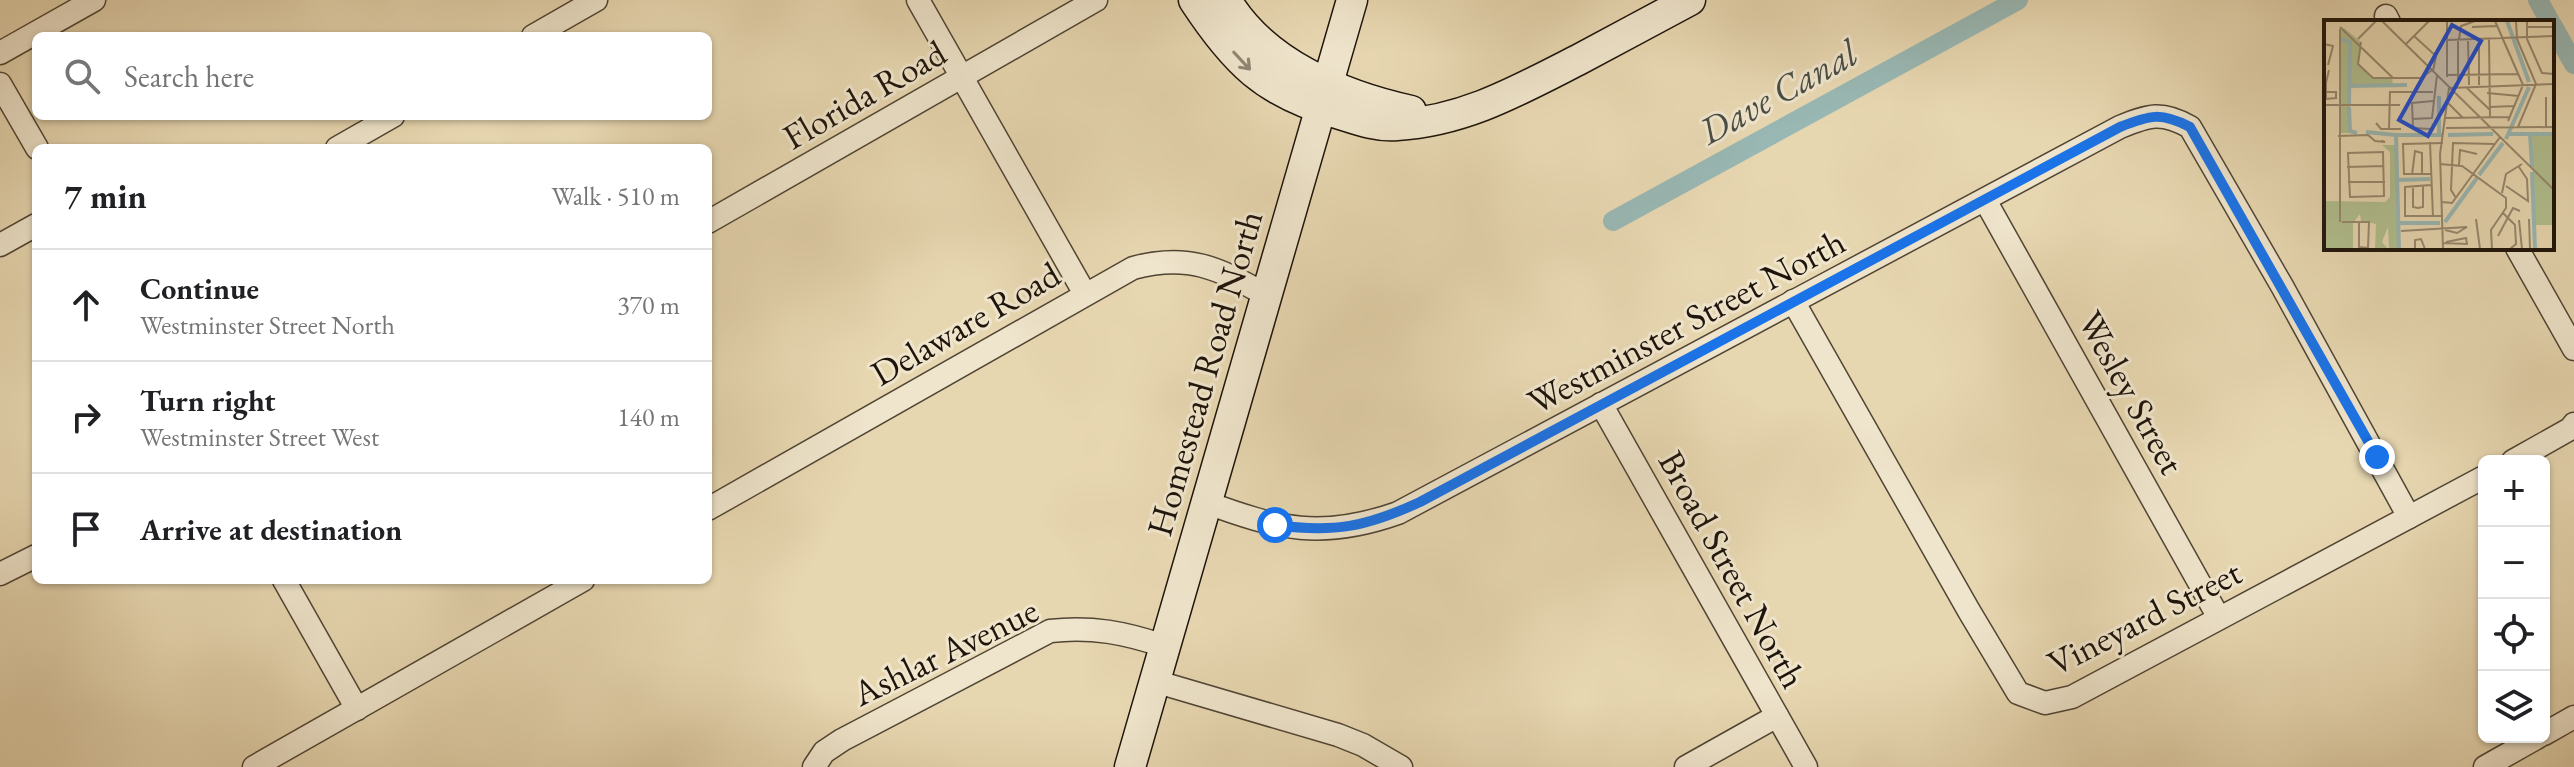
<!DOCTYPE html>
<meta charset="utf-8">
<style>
:root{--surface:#fff;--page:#f2f2f2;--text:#202124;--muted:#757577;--line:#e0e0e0}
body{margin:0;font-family:"EB Garamond",serif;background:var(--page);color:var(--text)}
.controls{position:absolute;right:24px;bottom:24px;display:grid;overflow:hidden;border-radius:12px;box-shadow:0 2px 6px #0004}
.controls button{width:72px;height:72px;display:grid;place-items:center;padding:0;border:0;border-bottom:2px solid var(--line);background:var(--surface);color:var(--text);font:40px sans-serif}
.stop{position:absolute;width:24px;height:24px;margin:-18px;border:6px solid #1a73e8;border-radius:50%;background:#fff}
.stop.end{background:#1a73e8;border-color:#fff;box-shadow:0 2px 8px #0008}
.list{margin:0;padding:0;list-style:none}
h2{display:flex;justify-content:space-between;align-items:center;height:104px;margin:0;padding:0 32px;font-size:34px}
h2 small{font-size:26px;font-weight:400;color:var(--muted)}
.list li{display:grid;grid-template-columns:52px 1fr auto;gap:24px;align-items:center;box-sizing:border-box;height:112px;padding:0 32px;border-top:2px solid var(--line)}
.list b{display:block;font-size:30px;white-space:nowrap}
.list p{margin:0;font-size:26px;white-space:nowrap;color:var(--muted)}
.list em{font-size:26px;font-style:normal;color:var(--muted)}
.icon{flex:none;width:44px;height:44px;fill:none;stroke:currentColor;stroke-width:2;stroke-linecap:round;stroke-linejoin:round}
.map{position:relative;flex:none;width:2574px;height:767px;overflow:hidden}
.search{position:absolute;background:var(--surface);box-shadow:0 2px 6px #0004;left:32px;top:32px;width:680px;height:88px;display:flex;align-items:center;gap:20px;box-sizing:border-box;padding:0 28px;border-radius:12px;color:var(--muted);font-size:30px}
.panel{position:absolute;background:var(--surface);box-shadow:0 2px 6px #0004;left:32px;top:144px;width:680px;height:440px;border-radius:12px}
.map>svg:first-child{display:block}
</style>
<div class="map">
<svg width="2574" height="767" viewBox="0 0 2574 767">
<rect width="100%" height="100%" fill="#e7d7b1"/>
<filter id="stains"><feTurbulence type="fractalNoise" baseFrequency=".0025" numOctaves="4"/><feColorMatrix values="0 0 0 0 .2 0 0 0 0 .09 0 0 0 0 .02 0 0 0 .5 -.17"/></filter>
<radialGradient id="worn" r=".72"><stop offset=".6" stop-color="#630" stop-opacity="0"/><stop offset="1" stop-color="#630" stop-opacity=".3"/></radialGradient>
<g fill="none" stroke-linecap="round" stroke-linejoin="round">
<!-- canal -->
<g stroke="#99b8b4" stroke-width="20">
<path d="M2538,0l12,22"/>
<path d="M2552,25l22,39"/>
<path d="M1613,221l405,-221"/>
</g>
<!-- street casing -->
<g stroke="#504534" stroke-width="25">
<g id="street">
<path d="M918,0l167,294"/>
<path d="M2386,16l3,6"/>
<path d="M533,36l63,-36"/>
<path d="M0,53l94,-53"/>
<path d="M0,84l37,64"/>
<path d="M337,148l56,-32"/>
<path d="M1985,200l234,418"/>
<path d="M708,222l388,-222"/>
<path d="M0,245l36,-20"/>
<path d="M2517,248l57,101"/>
<path d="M1793,301l176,310 49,82 27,10 27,-6 412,-220"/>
<path d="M1601,404l205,363"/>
<path d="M2513,461l57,-32 4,-5"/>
<path d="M1205,502c73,27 117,38 193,11l722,-386c29,-12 42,-16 70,0l92,159 127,231"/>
<path d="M708,509l425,-241c55,-15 85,0 133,27"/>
<path d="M0,574l36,-18"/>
<path d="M284,580l73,129"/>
<path d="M1154,681l184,54 25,10 38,22"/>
<path d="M2544,734l30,-17"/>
<path d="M254,767l329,-187"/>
<path d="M814,767l10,-15 18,-12 208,-109c41,-5 76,2 114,15"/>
<path d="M1686,767l91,-51"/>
<path d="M2485,767l53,-30"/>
</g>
</g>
<!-- secondary casing -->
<g stroke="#1e140b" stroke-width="33">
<g id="secondary">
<path d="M1194,0c40,61 71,93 143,113 19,6 40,14 60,12 68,-4 122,-35 181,-65 37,-20 75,-40 112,-60"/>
<path d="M1226,0c37,63 116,96 185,111"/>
<path d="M1130,767l222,-767"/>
</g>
</g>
<!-- street -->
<use href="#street" stroke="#efe5cc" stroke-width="22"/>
<!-- secondary -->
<use href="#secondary" stroke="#efe5cc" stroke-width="30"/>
</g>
<!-- one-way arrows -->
<defs><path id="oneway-shaft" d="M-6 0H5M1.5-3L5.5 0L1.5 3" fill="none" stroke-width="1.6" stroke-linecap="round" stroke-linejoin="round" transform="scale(2)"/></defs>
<use stroke="#918775" href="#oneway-shaft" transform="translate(1242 61) rotate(47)"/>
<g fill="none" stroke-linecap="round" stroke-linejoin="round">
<!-- route -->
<path stroke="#1a73e8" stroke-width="10" d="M1275,525c59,8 91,2 145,-23l700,-375c30,-12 41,-15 70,0l187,330"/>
</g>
<g text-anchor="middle" stroke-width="6" stroke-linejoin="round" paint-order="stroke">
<!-- street labels -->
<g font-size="36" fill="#1e140b" stroke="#efe5cc">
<text transform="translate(864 94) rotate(-30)" y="13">Florida Road</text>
<text transform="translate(1686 321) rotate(-28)" y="13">Westminster Street North</text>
<text transform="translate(965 323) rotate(-30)" y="13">Delaware Road</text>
<text transform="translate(1204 373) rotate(-74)" y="13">Homestead Road North</text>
<text transform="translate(2132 392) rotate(61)" y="13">Wesley Street</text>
<text transform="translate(1733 569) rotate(61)" y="13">Broad Street North</text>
<text transform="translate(2144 617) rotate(-27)" y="13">Vineyard Street</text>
<text transform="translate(945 651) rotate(-26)" y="13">Ashlar Avenue</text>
</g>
<!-- water labels -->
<g font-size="38" font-style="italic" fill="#494d46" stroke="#efe5cc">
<text transform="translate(1778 92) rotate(-29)" y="13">Dave Canal</text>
</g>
</g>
<!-- overview -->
<g transform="translate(2324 20)">
<rect width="230" height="230" fill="#e7d7b1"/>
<path d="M20,8l17,14 -3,21 12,14 22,1 1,7h-43v48h-11v-101zM230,114v91h-20l-2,-90zM58,125h14l4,104h-11l-1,-22 -6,15 6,7h-13l1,-25 -15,-3 -1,-7 -7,9v26h-29v-48l61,1 5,-5v-45z" fill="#b1bf8f"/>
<path fill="none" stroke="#99b8b4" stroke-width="4" d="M183,1l22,61M17,19l9,3 -1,62M26,66l57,-1M25,87l1,24 7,2M42,112l30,3 3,114M115,114v-38M185,114h45M206,114l2,33M72,115h46M124,115l45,-1M182,119l23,-52M208,152l3,77M155,155l24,-32M73,160l33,-1M121,202l32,-44M75,203h41"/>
<path fill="none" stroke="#97896f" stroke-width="2" d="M58,1l172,169M123,1v56M171,1l28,64M192,1l1,18 19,45 -18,43M203,1v18l15,34 12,1M16,7l53,51M148,7l25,-1M203,7h27M16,9v193M90,16l22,20 -3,15M34,19l18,-18M134,19v46M135,19l2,-13 14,-5M144,19l1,46M155,19v46M165,19l1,78M123,20l107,-4M37,22l-3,22 15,14h48l11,-8M0,24l9,2 -5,19M82,24l23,-23M123,55l71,-1M126,68l104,-4M143,68l23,22M2,72h10v6l-10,1v-16l3,-13M163,73l32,3M222,77v30M122,81l17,17M0,85h76M166,87l24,-1M122,98l63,-1M88,99l20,-1 5,-43M184,101l15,-36M52,103l5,6h20M122,108l108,-1M65,109l1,-37h43M107,109l-18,-1 -1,-25 21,-2M14,116l30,-1 7,6 10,1 -4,-1M106,122l3,75M59,132l1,44 -34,1 -2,-44zM116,144l22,2 44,32v10l-15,22 1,19M135,145l1,-15 17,4M23,147l37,-1M107,154h-27l-1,-30 40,-1M88,155l3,-24 7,2v21M24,162h37M107,165l-26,2v29h37M89,166v21l5,1 5,-1v-21M182,166l22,15 -1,-22 -8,-12M178,173l4,-19 16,-10M132,178l-5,-8 2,-47 41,1M118,182l10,1 48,-66M179,193l12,12 1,19 -6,5M152,199l4,30M205,199l1,30M195,200l3,29M18,202h27l-1,26 -9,-1v-25M77,211l66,-4 -10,6 -12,-3M174,216l15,-28 7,3M119,223l24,1 -1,-6 -20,4M91,229v-9l6,-1 4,10M119,229l-3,-95 9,-66"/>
<path fill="#1d4ed8" fill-opacity="0.15" stroke="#1d4ed8" stroke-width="4" d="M128,5l29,16 -53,95 -29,-16z"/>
<rect width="230" height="230" fill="none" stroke="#1e140b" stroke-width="4"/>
</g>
<rect width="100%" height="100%" filter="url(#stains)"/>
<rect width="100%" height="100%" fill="url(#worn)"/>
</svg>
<div class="controls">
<button>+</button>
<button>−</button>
<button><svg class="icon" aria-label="locate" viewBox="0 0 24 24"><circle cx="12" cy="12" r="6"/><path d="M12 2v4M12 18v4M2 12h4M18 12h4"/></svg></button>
<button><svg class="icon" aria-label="layers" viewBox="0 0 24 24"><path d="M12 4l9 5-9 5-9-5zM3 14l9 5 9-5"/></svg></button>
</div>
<div class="stop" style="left:1275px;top:525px"></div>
<div class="stop end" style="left:2377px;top:457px"></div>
<div class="search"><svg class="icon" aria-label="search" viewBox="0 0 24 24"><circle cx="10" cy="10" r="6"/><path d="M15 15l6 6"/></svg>Search here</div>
<section class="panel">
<h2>7 min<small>Walk · 510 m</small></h2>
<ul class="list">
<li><svg class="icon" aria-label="ahead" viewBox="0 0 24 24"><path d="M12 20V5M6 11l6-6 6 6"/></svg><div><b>Continue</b><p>Westminster Street North</p></div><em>370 m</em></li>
<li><svg class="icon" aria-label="right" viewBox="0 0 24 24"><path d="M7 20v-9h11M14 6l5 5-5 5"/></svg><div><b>Turn right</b><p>Westminster Street West</p></div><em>140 m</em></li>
<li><svg class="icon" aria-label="arrive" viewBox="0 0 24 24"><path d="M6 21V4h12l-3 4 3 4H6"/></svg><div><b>Arrive at destination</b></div></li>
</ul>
</section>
</div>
